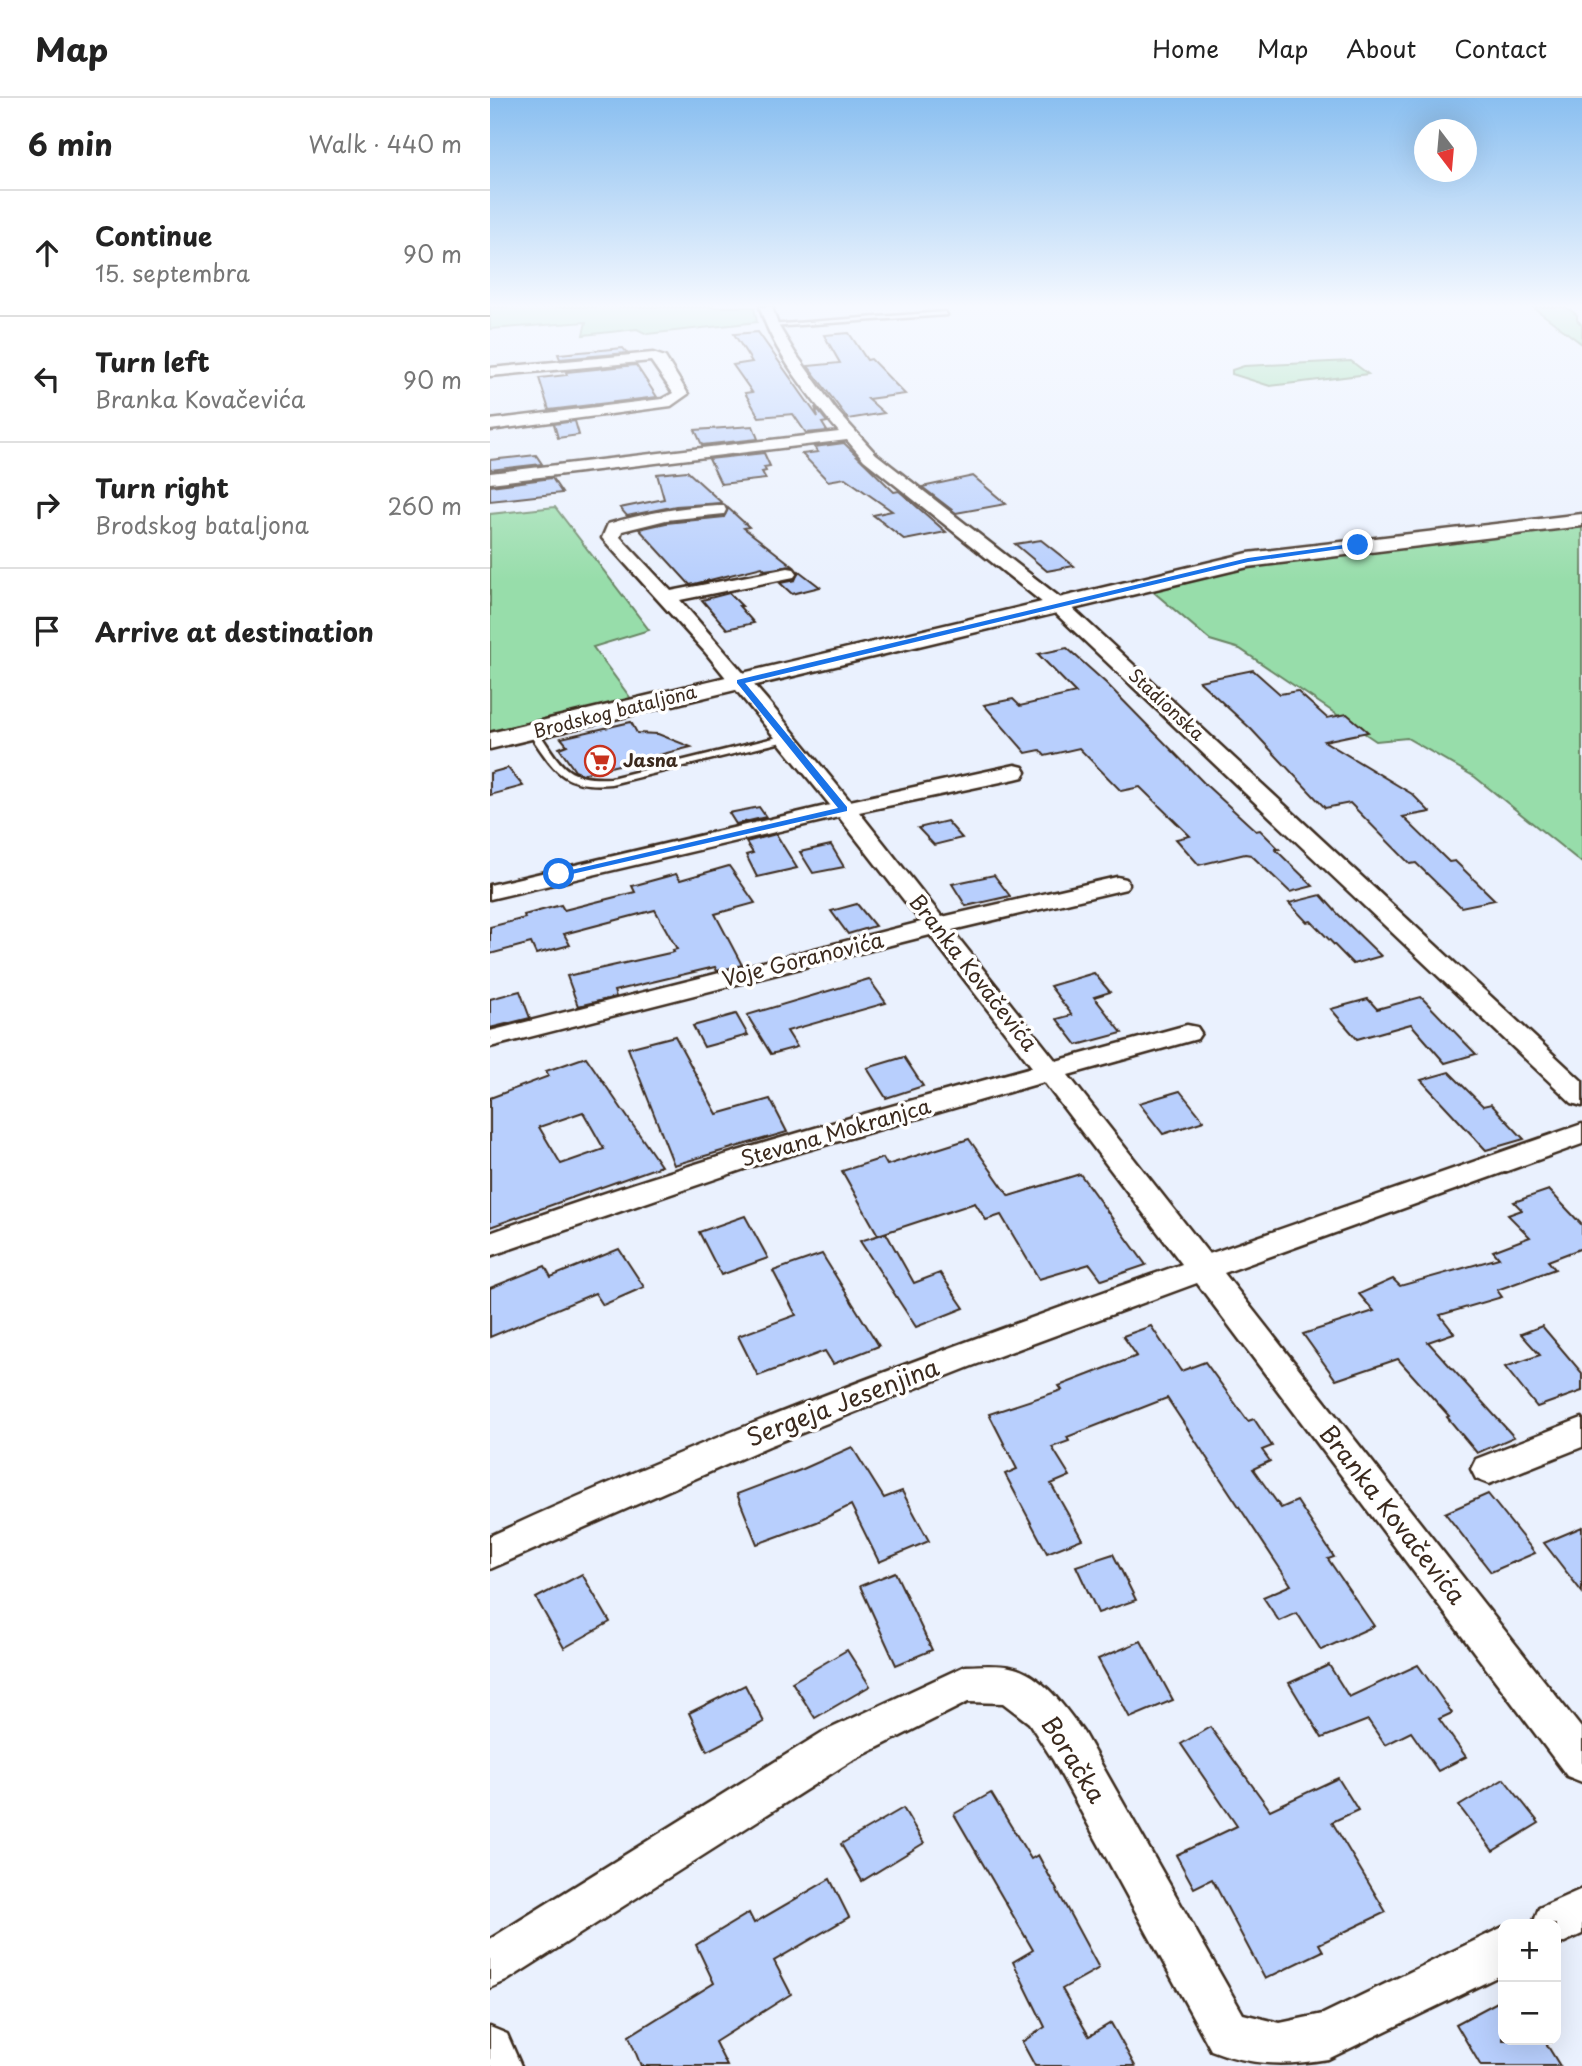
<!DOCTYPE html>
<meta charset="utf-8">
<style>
:root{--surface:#fff;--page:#f6f6f6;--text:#222;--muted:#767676;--line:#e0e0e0}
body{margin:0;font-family:"Playpen Sans",sans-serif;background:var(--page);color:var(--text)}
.controls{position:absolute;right:21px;bottom:21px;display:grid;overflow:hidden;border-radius:14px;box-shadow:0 7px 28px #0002}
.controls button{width:63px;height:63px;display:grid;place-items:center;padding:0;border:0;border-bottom:2px solid var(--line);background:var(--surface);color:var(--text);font:35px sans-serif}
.compass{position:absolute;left:924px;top:21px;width:63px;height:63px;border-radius:50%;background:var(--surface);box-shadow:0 7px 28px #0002;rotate:164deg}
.stop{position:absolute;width:21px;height:21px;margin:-16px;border:5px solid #1a73e8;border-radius:50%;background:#fff}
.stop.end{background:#1a73e8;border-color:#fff;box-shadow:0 2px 7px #0008}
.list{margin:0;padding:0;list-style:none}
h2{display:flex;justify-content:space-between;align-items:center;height:91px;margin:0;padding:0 28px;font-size:30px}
h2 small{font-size:23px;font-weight:400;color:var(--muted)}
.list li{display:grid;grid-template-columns:46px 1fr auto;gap:21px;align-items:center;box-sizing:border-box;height:126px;padding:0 28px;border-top:2px solid var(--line)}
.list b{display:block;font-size:26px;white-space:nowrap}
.list p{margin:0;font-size:23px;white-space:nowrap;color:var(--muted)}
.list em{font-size:23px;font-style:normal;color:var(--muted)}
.icon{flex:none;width:38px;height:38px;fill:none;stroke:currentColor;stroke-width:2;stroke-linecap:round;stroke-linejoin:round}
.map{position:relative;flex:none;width:1092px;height:1968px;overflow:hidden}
header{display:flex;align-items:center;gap:42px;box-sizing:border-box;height:98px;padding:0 35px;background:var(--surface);border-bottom:2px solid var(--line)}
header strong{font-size:33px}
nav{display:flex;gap:38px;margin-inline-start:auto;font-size:24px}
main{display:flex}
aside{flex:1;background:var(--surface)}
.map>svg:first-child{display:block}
</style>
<header>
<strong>Map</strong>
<nav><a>Home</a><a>Map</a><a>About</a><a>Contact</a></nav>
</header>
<main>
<aside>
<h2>6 min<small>Walk · 440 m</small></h2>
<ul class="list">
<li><svg class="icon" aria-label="ahead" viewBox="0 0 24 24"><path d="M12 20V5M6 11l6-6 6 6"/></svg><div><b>Continue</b><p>15. septembra</p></div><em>90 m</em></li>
<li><svg class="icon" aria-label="left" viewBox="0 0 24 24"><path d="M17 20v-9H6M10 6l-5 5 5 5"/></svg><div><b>Turn left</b><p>Branka Kovačevića</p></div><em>90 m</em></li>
<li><svg class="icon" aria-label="right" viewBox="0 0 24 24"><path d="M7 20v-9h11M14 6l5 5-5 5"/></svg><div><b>Turn right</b><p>Brodskog bataljona</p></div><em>260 m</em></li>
<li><svg class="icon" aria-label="arrive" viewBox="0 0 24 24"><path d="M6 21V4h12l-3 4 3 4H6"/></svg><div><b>Arrive at destination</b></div></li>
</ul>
</aside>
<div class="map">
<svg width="1092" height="1968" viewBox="0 0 1092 1968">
<rect width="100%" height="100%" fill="#eaf1fe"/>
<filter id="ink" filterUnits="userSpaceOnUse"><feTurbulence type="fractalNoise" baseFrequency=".0143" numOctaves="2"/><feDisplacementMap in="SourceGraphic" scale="14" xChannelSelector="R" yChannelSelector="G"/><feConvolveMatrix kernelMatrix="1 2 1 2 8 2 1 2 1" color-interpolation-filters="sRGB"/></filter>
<g filter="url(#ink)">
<!-- green -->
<g fill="#97ddaa" stroke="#698464" stroke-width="2">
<path d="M0,209h264l3,15 -110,12 -10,-5 -54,6 3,-13 -96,7z"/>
<path d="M1043,209h33l11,8v5l5,5v19z"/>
<path d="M861,263l17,13 -98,12 -38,-12v-4l12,-4z"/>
<path d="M65,409l94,123 -56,17 39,53 -142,31v-217z"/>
<path d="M1092,429v336l-107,-86 -68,-39 -31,3 -136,-92 -30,-9 -60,-51 127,-30z"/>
</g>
<!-- building -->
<g fill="#b8cffd" stroke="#3b2a1e" stroke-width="2" fill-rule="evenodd">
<path d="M268,234l60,85 -3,-10 12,15 -5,1 5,8 -21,2 -13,-19 -34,3 -14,-24 7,-1 -19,-27 19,-3 -18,-28z"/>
<path d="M359,235l18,27 4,-1 34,35 -37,5 16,14 -36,6 -40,-53 32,-3 -16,-28z"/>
<path d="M133,250l4,5 -67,6 -2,-5z"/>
<path d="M146,267l21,32 -108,13 -10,-32 28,-3 -1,-3z"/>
<path d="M85,323l4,14 -21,3 -4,-14z"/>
<path d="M263,328l5,13 -56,6 -7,-15z"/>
<path d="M354,345l50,49 5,-1 47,41 -41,8 -32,-25 19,-4 -47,-33 -17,3 -26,-27 16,-2 -4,-5z"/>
<path d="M274,355l6,13 -6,1 2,4 -4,1 4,7 -45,5 -12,-25z"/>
<path d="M46,357l6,9 -52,6v-10z"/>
<path d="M197,373l35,32 -46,3 -49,10 -7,-8 44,-9 -7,-25z"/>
<path d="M483,378l33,28 -50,9 -34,-26z"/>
<path d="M62,380l10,15 -72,8v-15z"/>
<path d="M238,410l21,19 -5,1 49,38 -28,4 -3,-3 -72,18 -51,-56 27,-6 58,-6z"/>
<path d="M551,442l33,26 -27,5 -32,-27z"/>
<path d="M309,473l21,16 -28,7 -12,-11 15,-3z"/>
<path d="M239,495l13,13h-3l15,17 -27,6 -25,-29z"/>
<path d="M577,550l39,35 100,102 50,46 4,-1 19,19h-4l38,37 -23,6 -39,-37 -6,-1 -46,11 -23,-26 14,-3 -50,-49 -19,4 -42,-43 -34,8 -5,-6 -14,3 -42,-48 29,-6 7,7 56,-13 -38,-39z"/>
<path d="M763,572l27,24 17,-3 30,27 20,-4 21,18 -44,9 88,53 18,18 -27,5 46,45 6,-1 40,39 -34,7 -45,-44 -6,1 -60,-61 -25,5 -74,-79 -52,-48z"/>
<path d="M141,624l6,11 21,1 33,13 -109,27 -7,-3 -16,-23 8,-3 -6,-7z"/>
<path d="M18,670l15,18 -33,9v-22z"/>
<path d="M269,709l7,10 -30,7 -7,-11z"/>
<path d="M457,723l15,17 -28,7 -16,-17z"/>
<path d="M286,736l21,34 -40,9 -11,-22 7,-2 -7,-11z"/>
<path d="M341,747l13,22 -31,6 -13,-21z"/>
<path d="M239,768l26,37 -40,11 27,51 -25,6 -2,-4 -101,24 2,6 -38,9 -11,-30 107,-24 -1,-2 4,-1 -22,-39 -91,24 6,11 -34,9 -5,-11 -41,11v-27l35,-9 -1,-3 37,-10 3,5 71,-18 -3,-6 44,-12 4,6z"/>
<path d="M504,777l16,21 -44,10 -14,-22z"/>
<path d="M831,797l17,19 43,42 -28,8 -42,-43 -4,1 -18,-19z"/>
<path d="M367,806l18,22 -27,8 -17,-23z"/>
<path d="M604,875l16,19 -16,5 28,36 -45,12 -20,-26 15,-4 -22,-29z"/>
<path d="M379,881l17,24 -99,28 10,16 -26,7 -24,-39z"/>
<path d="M30,893l10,27 -40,10v-29z"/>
<path d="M931,899l55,57 -31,9 -34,-39 -54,15 -26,-30 37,-10 9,10z"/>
<path d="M246,916l12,21 -44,12 -11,-21z"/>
<path d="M185,938l42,78 53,-15 17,33 -113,33 -46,-117z"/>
<path d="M96,959l75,109 -171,61v-129l59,-22 -3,-5zM93,1014l21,37 -43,15 -22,-37z"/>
<path d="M414,959l19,29 -37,12 -19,-30z"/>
<path d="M959,974l34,34 8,-2 33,35 -38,11 -65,-70z"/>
<path d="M690,993l24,30 -41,13 -24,-31z"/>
<path d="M479,1041l40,57 71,-22 66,91 -44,15 -12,-16 -51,15 -38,-64 -15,5 -11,-17 -97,32 -36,-64 41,-13 4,7z"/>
<path d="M1059,1092l33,35v23l-34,13 7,8 -58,21 5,7 -62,18 14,18 -26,9 86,95 -37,16 -30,-36 2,-1 -51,-57 -62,21 -33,-46 71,-23 -15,-17 34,-15 7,7 99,-28 -6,-7 37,-14 -22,-22 14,-5 -8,-8z"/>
<path d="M255,1118l23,42 -47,17 -22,-43z"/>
<path d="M396,1135l28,50 26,-10 24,35 -48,19 -56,-86z"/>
<path d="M129,1151l25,38 -41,18 -8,-12 -105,44v-49l55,-22 6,11z"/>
<path d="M332,1156l57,92 -46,18 -8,-13 -67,25 -20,-40 58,-21 -23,-44z"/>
<path d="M661,1228l30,45 24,-9 43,59 6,-2 18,27 -10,4 8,11 -17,8 28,39 16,-7 37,56 -6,2 46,67 -53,24 -24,-37 -18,8 -16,-24 28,-12 -124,-187 -100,39 2,4 -17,6 18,29 -19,8 31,55 -35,14 -42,-79 12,-5 -28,-55 73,-24 -3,-4 78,-30 -14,-20z"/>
<path d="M1052,1228l40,47v18l-45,16 -32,-40 35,-12 -19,-21z"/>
<path d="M362,1349l32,51 18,-7 27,50 -50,21 -28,-57 -34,17 -60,22 -20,-50 66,-25z"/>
<path d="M998,1396l47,59 -44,19 -46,-59z"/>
<path d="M1092,1429v65l-38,-49z"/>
<path d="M623,1456l23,46 -38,13 -22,-47z"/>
<path d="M405,1474l37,78 -36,15 -36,-79z"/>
<path d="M92,1476l28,48 -46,26 -28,-50z"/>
<path d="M651,1543l32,59 -43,18 -32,-59z"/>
<path d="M357,1552l23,36 -55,32 -23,-36z"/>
<path d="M839,1567l20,32 69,-32 34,48 -13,6 27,38 -28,14 -27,-39 -26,13 -17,-25 -46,18 -33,-55z"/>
<path d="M255,1587l19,37 -57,29 -18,-38z"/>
<path d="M720,1629l60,83 68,-32 20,32 -26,12 54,90 -67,32 4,7 -58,28 -53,-100 -18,9 -18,-33 61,-29 -56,-82z"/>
<path d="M1014,1681l35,44 -46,28 -34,-45z"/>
<path d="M501,1695l40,66 7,-4 61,113 -37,21 27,47 22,-13 24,43h-100l-13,-24 23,-15 -32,-65 20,-12 -79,-136z"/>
<path d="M413,1710l21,35 -62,38 -21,-37z"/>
<path d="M340,1781l19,38 -75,44 17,33 -76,48 12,24h-86l-12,-30 85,-53 -18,-38 53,-32 5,10z"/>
<path d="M1013,1901v41h41l16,26h-79l-25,-42z"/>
</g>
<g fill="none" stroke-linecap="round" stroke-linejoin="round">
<!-- service casing -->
<g stroke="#3b2a1e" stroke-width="5">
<g id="service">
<path d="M455,214l2,3 -176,12 -3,-2z"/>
<path d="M43,631l4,1c24,34 27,51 74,48l175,-43 5,3 -1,2 -179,44c-51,4 -56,-14 -83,-52z"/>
</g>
</g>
<!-- minor casing -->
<g stroke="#3b2a1e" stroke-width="5">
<g id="minor">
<path d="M270,209h12l6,18 17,28 41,57 40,44 191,149 515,478v25l-10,-3 -519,-492 -189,-151 -17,-20 -357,43v-10l349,-41c-28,-33 -68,-83 -79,-125z"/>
<path d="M163,255l12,4 23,37 -17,12 -181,24v-10l172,-21 11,-6 -22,-32 -161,15v-8z"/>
<path d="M228,407l6,1 2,4 -2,4 -58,6 -44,11 -2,6 51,54 117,-23 6,1 3,4 -3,4 -114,23 87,100 83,101 165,-36 8,2 3,5 -3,5 -8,2 -156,33 83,105 175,-40 9,2 3,5 -3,5 -174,41 104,131 131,-36 10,2 4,6 -4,6 -129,36 141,179 373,-130v20l-358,129 358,456v53l-15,-6 -370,-493 -225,83 -203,80 -279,123v-33c225,-104 458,-189 692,-272l-138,-182 -285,82 -269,92v-23c178,-65 360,-116 542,-166l-102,-132 -440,112v-16l431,-109 -82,-105 -349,82v-14l340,-80 -125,-153 -103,-114 6,-14c36,-11 72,-17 110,-19z"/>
<path d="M1092,1320v29l-93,37 -13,-5 -5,-10 5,-10z"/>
<path d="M475,1568c14,0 31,-2 45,1 32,6 55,41 73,65l160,282 37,9 43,-9 180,-87v47l-175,85c-42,7 -77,7 -117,-9l-158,-290 -24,-37 -26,-20 -35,-1 -117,59 -345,220 -16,7v-49l331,-206z"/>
<path d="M1092,1791v45l-26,12v-22h-23l6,-16z"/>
<path d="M0,1929l17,7 14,32h-31z"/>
</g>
</g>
<!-- tertiary casing -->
<g stroke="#3b2a1e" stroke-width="5">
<path id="tertiary" d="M1092,416v12l-334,41 -758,182v-16l758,-180z"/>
</g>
<!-- service -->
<use href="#service" fill="#fff" fill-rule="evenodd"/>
<!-- minor -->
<use href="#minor" fill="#fff" fill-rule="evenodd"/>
<!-- tertiary -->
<use href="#tertiary" fill="#fff" fill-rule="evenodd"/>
</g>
</g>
<!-- sky -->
<linearGradient id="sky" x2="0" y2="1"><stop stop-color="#8abff0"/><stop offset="0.43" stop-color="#f6f9ff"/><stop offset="1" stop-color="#f6f9ff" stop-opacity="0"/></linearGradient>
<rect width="1092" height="484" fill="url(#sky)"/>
<!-- route -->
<path fill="#1a73e8" d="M868,445l3,3 -113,16 -503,121 102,124v4l-288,66 -5,-3 284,-66 -101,-125v-3l511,-122z"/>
<!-- icons -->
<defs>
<g id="supermarket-ring" transform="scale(1.575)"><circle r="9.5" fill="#fff" stroke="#c8321e" stroke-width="1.5"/><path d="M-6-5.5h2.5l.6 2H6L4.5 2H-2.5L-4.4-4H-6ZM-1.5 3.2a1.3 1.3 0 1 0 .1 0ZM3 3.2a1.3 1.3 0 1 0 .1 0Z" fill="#c8321e"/></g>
</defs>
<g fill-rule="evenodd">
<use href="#supermarket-ring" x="110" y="663"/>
</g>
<g text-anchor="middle" stroke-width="7" stroke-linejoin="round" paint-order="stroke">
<!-- far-street labels -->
<g font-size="18" fill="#3b2a1e" stroke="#fff">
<text transform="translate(676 607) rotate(43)" y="6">Stadionska</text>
<text transform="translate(125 614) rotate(-14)" y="6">Brodskog bataljona</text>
</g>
<!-- far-poi labels -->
<g font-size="18" font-weight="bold" fill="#3b2a1e" stroke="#fff" text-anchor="start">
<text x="133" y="669">Jasna</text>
</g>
<!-- street labels -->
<g font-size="21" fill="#3b2a1e" stroke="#fff">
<text transform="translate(313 862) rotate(-14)" y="7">Voje Goranovića</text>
<text transform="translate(483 875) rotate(52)" y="7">Branka Kovačevića</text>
<text transform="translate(346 1035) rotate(-16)" y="7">Stevana Mokranjca</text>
</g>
<!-- near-street labels -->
<g font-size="24" fill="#3b2a1e" stroke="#fff">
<text transform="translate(353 1305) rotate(-21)" y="8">Sergeja Jesenjina</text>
<text transform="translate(902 1417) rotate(52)" y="8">Branka Kovačevića</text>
<text transform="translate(583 1662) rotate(58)" y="8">Boračka</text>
</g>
</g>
</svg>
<div class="controls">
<button>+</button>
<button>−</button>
</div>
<svg class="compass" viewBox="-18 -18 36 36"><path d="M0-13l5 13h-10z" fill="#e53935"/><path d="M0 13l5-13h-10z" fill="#767676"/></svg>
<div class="stop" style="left:69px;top:776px"></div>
<div class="stop end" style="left:868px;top:447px"></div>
</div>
</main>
